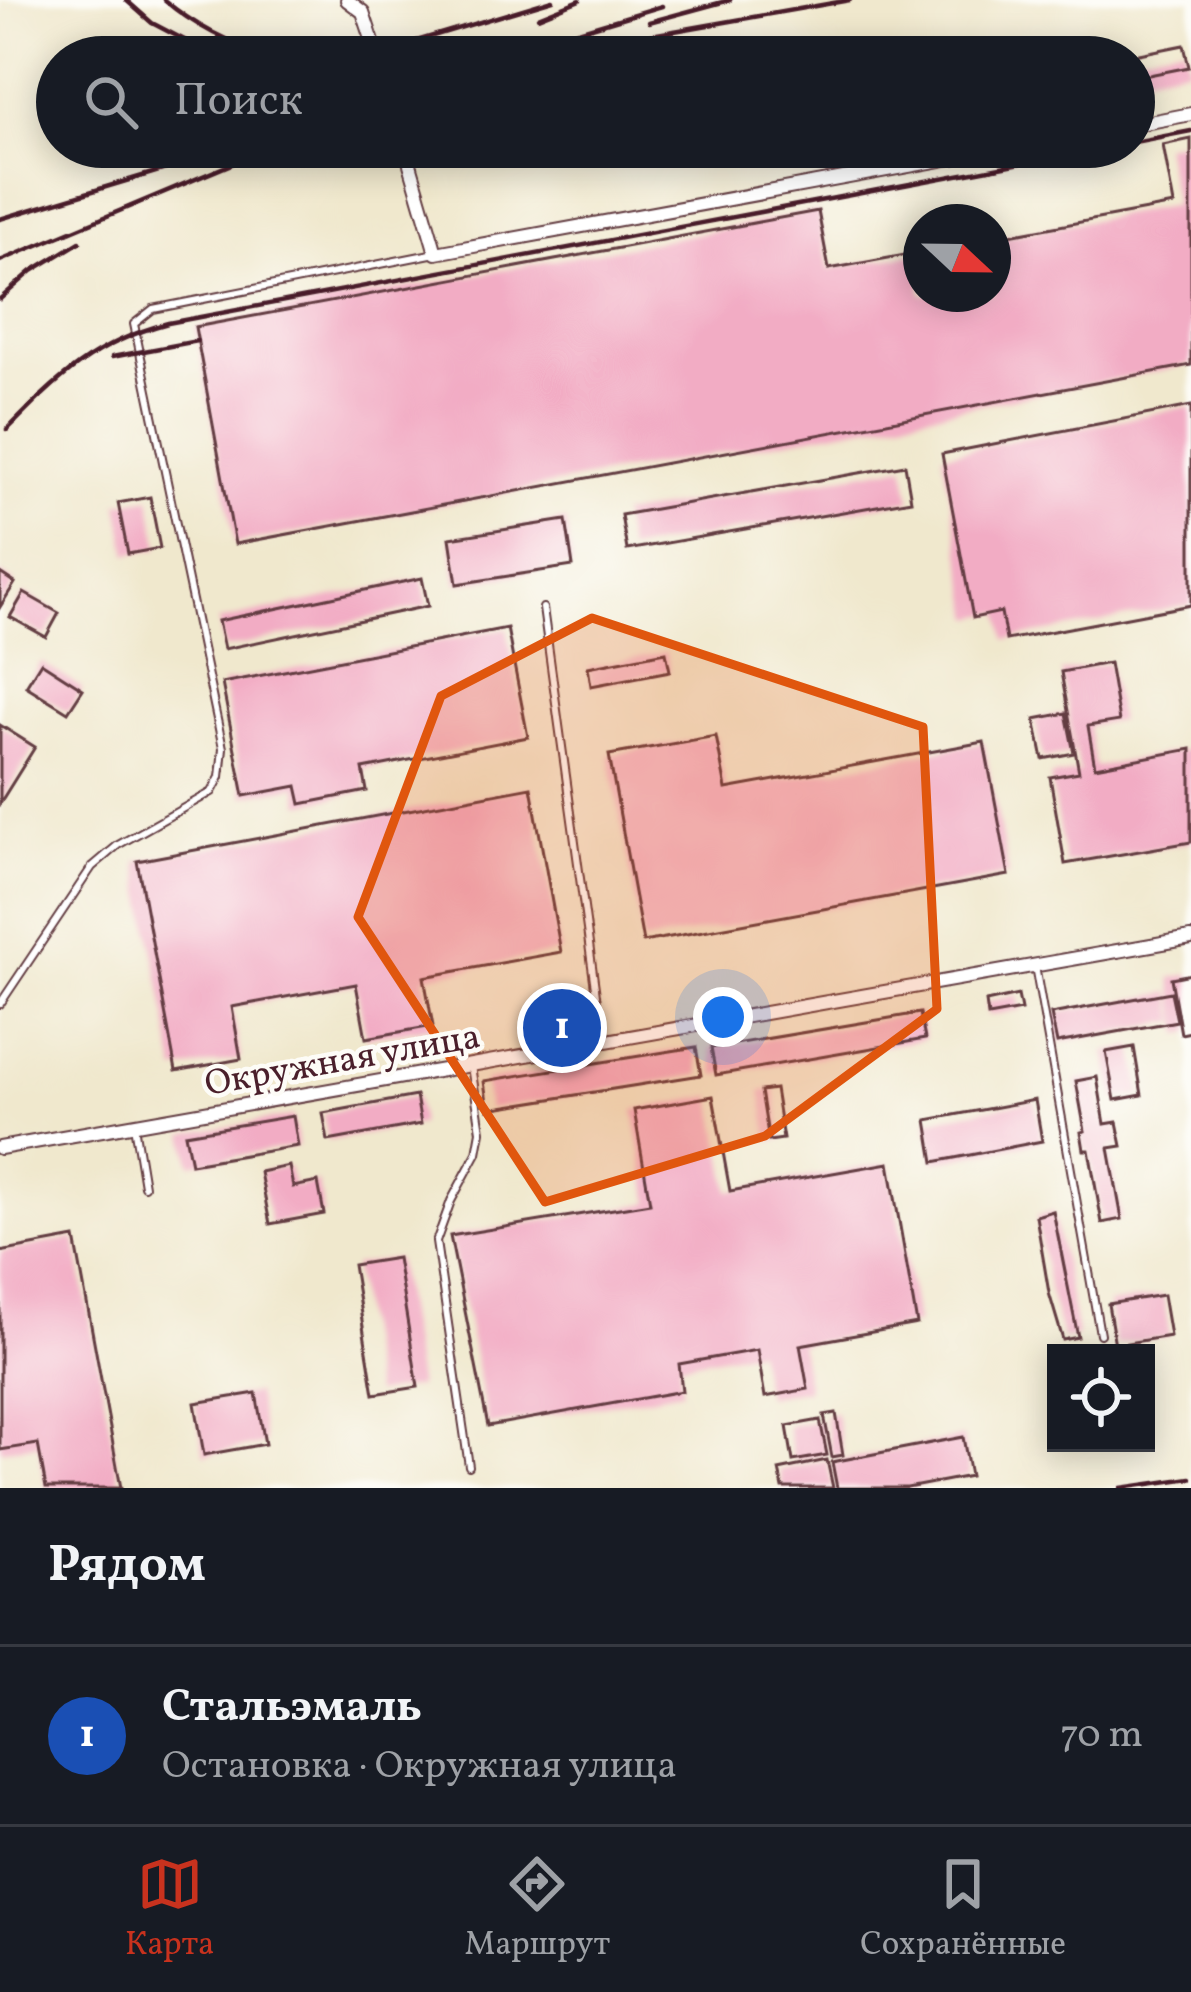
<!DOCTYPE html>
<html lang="ru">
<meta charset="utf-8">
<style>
:root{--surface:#171b24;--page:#20242c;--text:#f1f3f6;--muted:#9ea1a6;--line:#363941;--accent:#c8321e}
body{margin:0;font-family:Vollkorn,serif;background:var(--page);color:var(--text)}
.controls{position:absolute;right:36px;bottom:36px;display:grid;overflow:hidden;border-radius:0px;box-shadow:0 6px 30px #0003}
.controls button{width:108px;height:108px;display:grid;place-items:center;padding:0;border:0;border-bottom:3px solid var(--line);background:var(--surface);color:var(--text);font:60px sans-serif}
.compass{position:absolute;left:903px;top:204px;width:108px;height:108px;border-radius:50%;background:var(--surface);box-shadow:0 6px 30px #0003;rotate:112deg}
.you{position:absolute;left:723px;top:1017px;width:42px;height:42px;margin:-30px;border:9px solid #fff;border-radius:50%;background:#1a73e8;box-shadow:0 0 0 18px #1a73e833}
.badge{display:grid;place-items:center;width:78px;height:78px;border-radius:50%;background:var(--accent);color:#fff;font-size:39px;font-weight:700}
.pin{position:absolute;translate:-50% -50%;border:6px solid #fff;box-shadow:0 3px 12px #0006}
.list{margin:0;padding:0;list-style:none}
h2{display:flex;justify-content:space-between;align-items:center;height:156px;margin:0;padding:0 48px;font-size:51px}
h2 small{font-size:39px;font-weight:400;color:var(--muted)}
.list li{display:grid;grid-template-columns:78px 1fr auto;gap:36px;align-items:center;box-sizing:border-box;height:180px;padding:0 48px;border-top:3px solid var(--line)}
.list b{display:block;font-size:45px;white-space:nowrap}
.list p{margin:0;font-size:39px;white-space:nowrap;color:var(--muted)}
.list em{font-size:39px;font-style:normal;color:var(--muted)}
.icon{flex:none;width:66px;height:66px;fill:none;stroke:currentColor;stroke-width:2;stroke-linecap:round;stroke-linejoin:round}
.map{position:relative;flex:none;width:1191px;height:1488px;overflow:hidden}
.search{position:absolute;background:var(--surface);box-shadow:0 6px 30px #0003;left:36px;right:36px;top:36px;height:132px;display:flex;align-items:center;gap:30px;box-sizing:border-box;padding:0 42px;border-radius:66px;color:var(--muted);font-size:45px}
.sheet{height:336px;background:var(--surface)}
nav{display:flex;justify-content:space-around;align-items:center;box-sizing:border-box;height:168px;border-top:3px solid var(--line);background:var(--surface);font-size:33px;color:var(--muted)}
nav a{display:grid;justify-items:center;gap:6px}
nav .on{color:var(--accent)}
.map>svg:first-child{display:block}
</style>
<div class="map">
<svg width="1191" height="1488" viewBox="0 0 1191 1488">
<rect width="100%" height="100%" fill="#fdfcf7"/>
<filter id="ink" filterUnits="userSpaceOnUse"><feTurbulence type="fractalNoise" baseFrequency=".00833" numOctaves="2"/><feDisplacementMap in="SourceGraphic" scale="24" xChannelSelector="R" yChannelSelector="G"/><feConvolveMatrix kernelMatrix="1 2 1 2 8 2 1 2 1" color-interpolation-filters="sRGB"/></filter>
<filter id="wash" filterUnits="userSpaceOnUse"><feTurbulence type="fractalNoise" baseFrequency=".004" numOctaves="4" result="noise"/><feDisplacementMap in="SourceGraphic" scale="48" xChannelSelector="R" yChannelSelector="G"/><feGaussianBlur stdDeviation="2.7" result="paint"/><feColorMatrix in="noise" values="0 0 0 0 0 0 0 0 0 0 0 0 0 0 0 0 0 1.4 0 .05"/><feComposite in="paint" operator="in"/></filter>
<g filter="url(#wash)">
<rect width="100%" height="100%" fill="#f0e8cd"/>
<g id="blocks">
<!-- building -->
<g fill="#f2acc4">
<path d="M1184,45l5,22 -55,11v-23z"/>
<path d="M1191,139v226l-956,179 -40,-217 623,-116 11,58 92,-17v42h72v-56l181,-33 -11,-60z"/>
<path d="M671,147h35l1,5 -34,6z"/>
<path d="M1191,406v199l-185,35 -5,-28 -28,6 -31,-164z"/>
<path d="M905,465l6,35 -284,50 -6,-35z"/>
<path d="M150,497l10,51 -32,6 -10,-51z"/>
<path d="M566,520l7,46 -116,18 -7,-46z"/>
<path d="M0,573l15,10 -15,24z"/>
<path d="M422,578l6,28 -204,43 -6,-28z"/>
<path d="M24,593l35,20 -13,24 -36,-20z"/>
<path d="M507,628l21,109 -165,32 4,22 -66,13 -4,-18 -53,10 -22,-113z"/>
<path d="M666,652l4,19 -79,15 -3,-19z"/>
<path d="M41,662l42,27 -15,23 -42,-26z"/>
<path d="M1109,663l10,58 -31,5 7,41 96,-18v93l-126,22 -15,-87 29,-5 -18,-100z"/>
<path d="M1066,713l8,40 -31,6 -8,-40z"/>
<path d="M0,725l35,22 -35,56z"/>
<path d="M716,736l10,53 258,-47 25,133 -366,67 -34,-187z"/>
<path d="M531,787l30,165 -137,25 9,49 -67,12 -10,-54 -124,23 9,52 -65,12 -39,-210z"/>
<path d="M1191,974v58l-10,2 -10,-56z"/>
<path d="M1171,992l6,29 -120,22 -6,-29z"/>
<path d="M1018,995l3,15 -33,6 -2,-14z"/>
<path d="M920,1013l5,26 -209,36 -5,-27z"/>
<path d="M696,1047l5,28 -213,34 -4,-28z"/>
<path d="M1134,1047l8,48 -27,5 -9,-48z"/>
<path d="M1097,1077l8,47 12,-2 5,24 -13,2 13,71 -20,4 -13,-73h-5l-3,-18 4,-1 -9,-50z"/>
<path d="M775,1089l8,50 -14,2 -8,-50z"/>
<path d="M416,1096l5,28 -93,17 -5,-28z"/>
<path d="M713,1096l17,95 159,-28 28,161 -117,21 8,44 -43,8 -8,-47 -78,14 3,27 -194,35 -38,-190 200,-33 -16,-93z"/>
<path d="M1035,1100l7,41 -108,21 -7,-42z"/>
<path d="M293,1116l5,30 -107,18 -6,-30z"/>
<path d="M289,1166l4,21 25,-5 6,32 -54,10 -10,-52z"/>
<path d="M1053,1211l25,126 -15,3 -14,-47 -13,-77z"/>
<path d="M75,1238l46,250h-75l-8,-44 -38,6v-198z"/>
<path d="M397,1258l21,129 -44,7 -21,-129z"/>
<path d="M1163,1295l7,41 -55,9 -7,-41z"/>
<path d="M256,1393l9,51 -61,11 -9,-52z"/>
<path d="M836,1413l7,42 -11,2 -8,-42z"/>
<path d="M820,1420l7,35 -34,6 -6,-35z"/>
<path d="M963,1437l7,39 -63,12h-70l-5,-26z"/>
<path d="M827,1460l6,28h-50l-4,-18z"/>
</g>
</g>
</g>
<g filter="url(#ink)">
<use href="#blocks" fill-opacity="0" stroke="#633d43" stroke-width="3"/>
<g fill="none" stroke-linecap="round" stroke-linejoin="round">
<!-- lane casing -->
<g stroke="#633d43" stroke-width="10">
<g id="lane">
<path d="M543,608l59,431"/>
<path d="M1035,966l65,368"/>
<path d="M0,1004l92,-137 26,-22 94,-53 8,-15 3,-29 -89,-424 19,-15 283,-56"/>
<path d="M134,1125l10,61"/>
<path d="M469,1466l-33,-224 15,-41 26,-48 4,-22 -10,-65"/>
</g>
</g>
<!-- street casing -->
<g stroke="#633d43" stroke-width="16">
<g id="street">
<path d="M347,0l16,12 15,45"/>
<path d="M1134,125l57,-11"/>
<path d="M405,147l31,106 576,-106"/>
<path d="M0,1148l1191,-210"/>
</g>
</g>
<!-- lane -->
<use href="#lane" stroke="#fff" stroke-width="6"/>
<!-- street -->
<use href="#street" stroke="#fff" stroke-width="12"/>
<!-- rail -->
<g stroke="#4a1f2b" stroke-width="4.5">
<path d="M126,0l26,23 65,34"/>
<path d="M164,0c33,28 71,46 112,57"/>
<path d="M538,17l42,-17"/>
<path d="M649,22l81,-22"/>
<path d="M538,55l312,-55"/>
<path d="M363,57l190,-57"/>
<path d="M491,57l171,-51"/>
<path d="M1134,142l57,-11"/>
<path d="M0,219l232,-70"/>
<path d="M0,261l272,-114"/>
<path d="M0,299l32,-28 48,-29"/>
<path d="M112,357l85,-16"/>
<path d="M7,430c52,-53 87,-87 161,-107l939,-176"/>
<path d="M1121,1488l70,-10"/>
</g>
</g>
</g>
<!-- marked area -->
<path fill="#e0560e" fill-opacity="0.2" stroke="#e0560e" stroke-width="9" stroke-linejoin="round" d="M592,618l331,109 14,282 -172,127 -220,66 -187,-285 83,-221z"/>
<g text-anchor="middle" stroke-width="9" stroke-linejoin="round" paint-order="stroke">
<!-- street labels -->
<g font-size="36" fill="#4a1f2b" stroke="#fdfcf7">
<text transform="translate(342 1058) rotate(-10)" y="13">Окружная улица</text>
</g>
</g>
</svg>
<div class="controls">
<button><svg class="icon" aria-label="locate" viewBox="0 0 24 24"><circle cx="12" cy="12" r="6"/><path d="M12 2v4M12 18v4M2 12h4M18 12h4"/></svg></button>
</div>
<svg class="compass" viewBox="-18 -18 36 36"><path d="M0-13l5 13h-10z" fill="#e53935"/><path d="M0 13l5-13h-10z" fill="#9ea1a6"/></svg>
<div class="you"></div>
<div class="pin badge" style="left:562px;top:1028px;background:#1a4fb4">1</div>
<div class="search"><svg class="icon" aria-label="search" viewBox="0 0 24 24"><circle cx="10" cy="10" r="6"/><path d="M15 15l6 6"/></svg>Поиск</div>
</div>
<section class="sheet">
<h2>Рядом<small></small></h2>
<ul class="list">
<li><span class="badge" style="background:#1a4fb4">1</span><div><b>Стальэмаль</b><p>Остановка · Окружная улица</p></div><em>70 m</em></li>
</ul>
</section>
<nav>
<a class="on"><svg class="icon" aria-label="map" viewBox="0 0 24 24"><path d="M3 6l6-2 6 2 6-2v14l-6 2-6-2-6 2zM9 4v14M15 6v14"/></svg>Карта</a>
<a><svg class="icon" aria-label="directions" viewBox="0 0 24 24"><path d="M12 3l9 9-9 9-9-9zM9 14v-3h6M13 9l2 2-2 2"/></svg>Маршрут</a>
<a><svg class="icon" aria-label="saved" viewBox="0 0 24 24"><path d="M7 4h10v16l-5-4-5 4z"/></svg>Сохранённые</a>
</nav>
